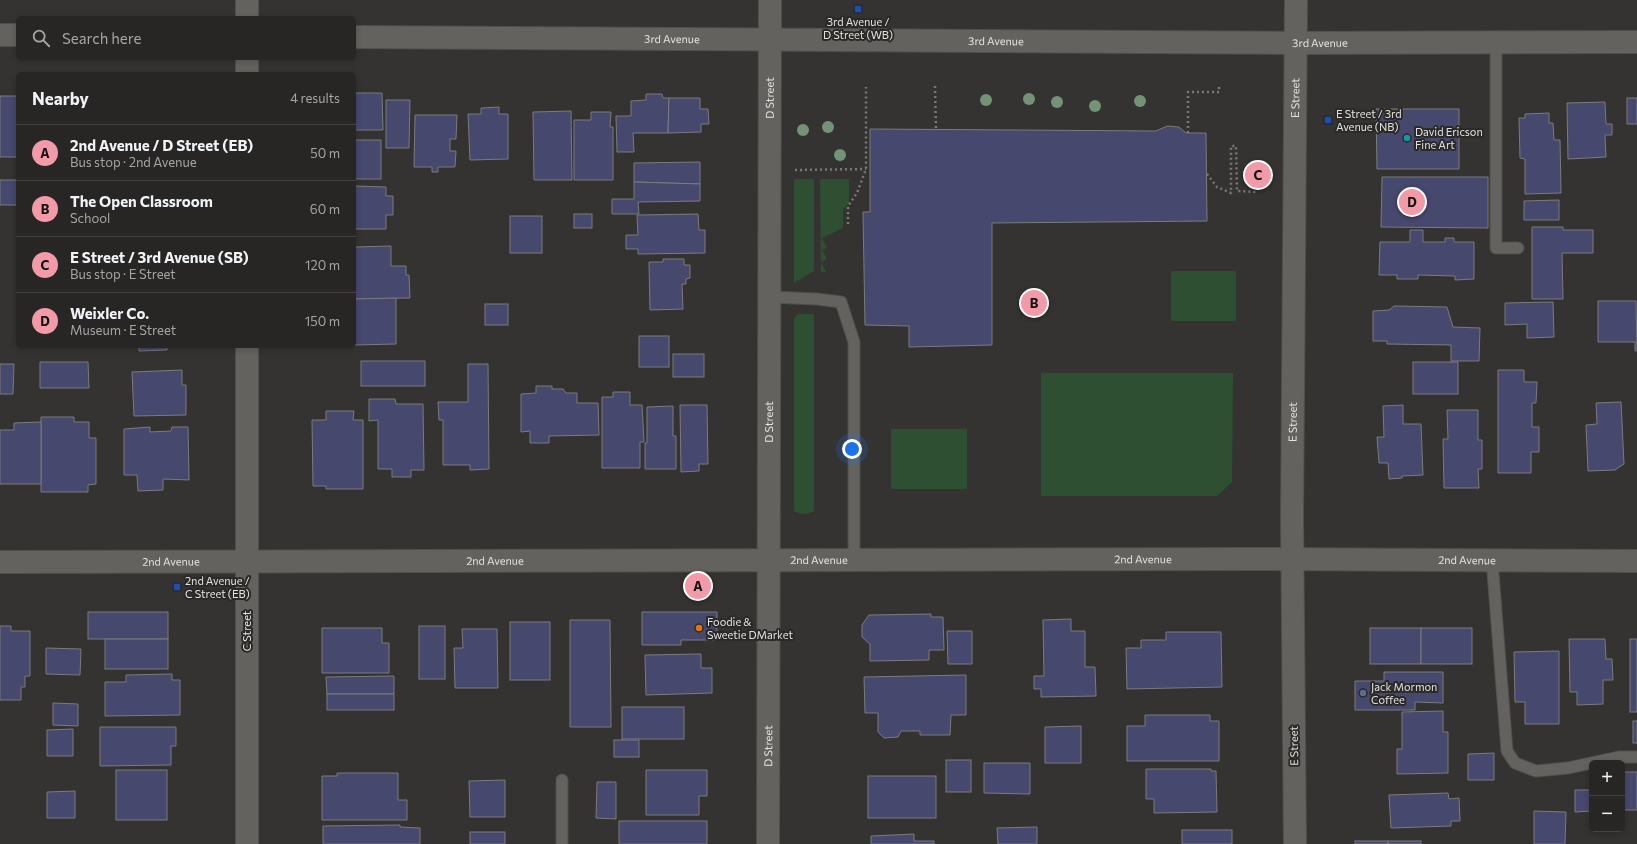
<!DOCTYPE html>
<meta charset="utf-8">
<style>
:root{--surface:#282625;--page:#343232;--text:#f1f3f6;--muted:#a5a5a7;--line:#444342;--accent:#f39aa8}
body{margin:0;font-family:Commissioner,sans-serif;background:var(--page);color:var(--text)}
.controls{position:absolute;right:12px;bottom:12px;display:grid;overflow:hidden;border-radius:6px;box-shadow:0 2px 6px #0003}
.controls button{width:36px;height:36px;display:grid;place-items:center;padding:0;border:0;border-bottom:1px solid var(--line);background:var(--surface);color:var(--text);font:20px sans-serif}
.you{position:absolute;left:852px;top:449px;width:14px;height:14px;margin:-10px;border:3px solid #fff;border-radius:50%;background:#1a73e8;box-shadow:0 0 0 6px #1a73e833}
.badge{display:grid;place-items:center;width:26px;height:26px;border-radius:50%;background:var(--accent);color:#111;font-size:13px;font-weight:700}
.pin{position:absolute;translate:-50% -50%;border:2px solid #fff;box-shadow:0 1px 4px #0006}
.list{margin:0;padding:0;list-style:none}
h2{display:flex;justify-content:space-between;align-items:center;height:52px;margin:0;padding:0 16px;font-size:17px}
h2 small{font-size:13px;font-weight:400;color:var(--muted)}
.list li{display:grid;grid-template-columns:26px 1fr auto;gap:12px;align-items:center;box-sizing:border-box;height:56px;padding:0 16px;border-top:1px solid var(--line)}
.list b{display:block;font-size:15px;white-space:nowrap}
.list p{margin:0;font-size:13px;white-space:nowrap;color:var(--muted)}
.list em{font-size:13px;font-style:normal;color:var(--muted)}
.icon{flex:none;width:22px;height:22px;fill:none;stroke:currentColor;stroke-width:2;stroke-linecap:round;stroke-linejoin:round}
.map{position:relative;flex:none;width:1637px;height:844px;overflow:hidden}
.search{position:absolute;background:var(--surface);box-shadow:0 2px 6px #0003;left:16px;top:16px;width:340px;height:44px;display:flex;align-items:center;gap:10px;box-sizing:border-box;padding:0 14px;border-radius:6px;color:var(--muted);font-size:15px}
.panel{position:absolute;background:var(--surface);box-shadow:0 2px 6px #0003;left:16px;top:72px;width:340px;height:276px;border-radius:6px}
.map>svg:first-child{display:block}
</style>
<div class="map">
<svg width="1637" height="844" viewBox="0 0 1637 844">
<rect width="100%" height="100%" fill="#353331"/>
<!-- green -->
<g fill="#2e4f32">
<path d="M794,179h20v92l-20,12z"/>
<path d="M820,179h29v24l-6,6v19l-21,10 5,10 -5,2 5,9 -6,3 5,10h-5z"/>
<rect x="1171" y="271" width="65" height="50"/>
<path d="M798,314h16v197c-6,4 -14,4 -20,0v-192z"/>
<path d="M1041,373h192l-1,109 -15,14h-176z"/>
<rect x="891" y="429" width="76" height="60"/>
</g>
<!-- building -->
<g fill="#47486d" stroke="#7a7b7e">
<path d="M354,93h28l1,37h-29z"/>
<path d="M646,94h16l1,4h6l-1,35h-35l1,19h-17l-1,-36h15v-15l15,-1z"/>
<rect x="0" y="96" width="18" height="61"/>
<path d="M669,98h31v11h8l1,15h-8v8l-33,1z"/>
<rect x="1627" y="98" width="10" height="26"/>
<path d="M386,100h24l-1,48h-23z"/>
<path d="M1605,102l1,22h6v11h-7l1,22 -38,2 -1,-56z"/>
<path d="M499,107v7h9v45l-38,1 -2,-46h13v-6z"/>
<path d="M1376,109h83v60h-82z"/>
<path d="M571,111l1,69h-38l-1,-68z"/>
<path d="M591,112h20l-1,15h3v53h-39v-60h17z"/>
<path d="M1549,113v10h4l1,17h6l1,53 -36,1v-35l-5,-1 -1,-40h6v-4z"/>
<path d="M415,115h42l-1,24h-6v12h6l-1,16h-17v5h-6v-5h-18z"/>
<path d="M1167,126l12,1 7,6h20l1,88 -215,2v122l-83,2v-21l-44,-1 -2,-113h7v-83l286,2z"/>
<rect x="354" y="140" width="27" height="39"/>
<path d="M700,162v22l-66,-2v-19z"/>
<path d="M1382,177h106v51l-107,-1z"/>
<rect x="0" y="180" width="18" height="25"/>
<path d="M634,182l66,2v17l-62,1 1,12h-27v-15h22z"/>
<path d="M354,186l32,1v9h7v19h-7v14h-32z"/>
<path d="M1559,200v20h-35v-19z"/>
<rect x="574" y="214" width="18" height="14"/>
<path d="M698,214l1,16h6v23l-67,1v-5h-12v-14h12l-1,-20z"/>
<rect x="510" y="216" width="32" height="37"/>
<path d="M1532,227h31v3h30v23h-31l1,46h-31z"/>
<path d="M1410,230h13v12h22v-4h9v4h20v37l-19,1v-4l-37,-1v4h-21v-4h-18l1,-33h30z"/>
<path d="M391,246v20h15v9h3l1,23 -56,1v-52z"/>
<path d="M663,259h21v6h6v13l-4,1v5h-4l1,25 -33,1 -1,-48h14z"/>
<path d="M396,298v46l-42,1v-46z"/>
<path d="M1598,301h38l1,50h-2v-9h-37z"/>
<path d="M1553,302l1,35 -27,1v-14l-22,1v-22z"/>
<rect x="485" y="304" width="23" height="21"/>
<path d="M1394,306l53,1 6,20 27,1 -1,33h-28v-16l-64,-1v-3h-14v-30l16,-1z"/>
<rect x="639" y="336" width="30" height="31"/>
<path d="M139,346h28v4l-28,1z"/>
<rect x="673" y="354" width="31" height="23"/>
<rect x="361" y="361" width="64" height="25"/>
<path d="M40,362h48l1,26h-49z"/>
<rect x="1413" y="362" width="45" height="32"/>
<path d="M0,364h14l-1,30h-13z"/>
<path d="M468,364h20l1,105 -19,1v-5h-27v-45h-4l-1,-18h30z"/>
<path d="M182,370v15h4v30l-52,1 -2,-44z"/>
<path d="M1498,370h26v12h13l-1,21h-4v24h7v25h-8v21h-33z"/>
<path d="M536,386h16v3h11l3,4h11v10h21l1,32 -50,1v7h-19v-12l-9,1v-38l15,-1z"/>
<path d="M613,392h17v13h12l2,37h-4v26h-38v-71h11z"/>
<path d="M369,399h26l1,5h27l1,66h-13v7h-19v-8h-14v-49l-9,1z"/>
<path d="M1621,402l3,62 -9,6 -27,1 -2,-46 11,-1 -1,-21z"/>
<path d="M680,405h27l1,59h-9v7l-18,1z"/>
<path d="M1403,405v19h18l2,51 -21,1v2l-13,1 -1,-16h-9l-2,-26h7l-1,-31z"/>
<path d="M673,406v30h3v33h-31v-26h2v-36z"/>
<path d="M1447,410h31v30h4v29h-4l1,19h-35l-1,-49h5z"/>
<path d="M326,411h28l-1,9h10v69h-37v-3h-13l-1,-66h14z"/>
<path d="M41,417h33v5h15v16h7v46l-8,1v7h-47z"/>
<path d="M41,422v62h-41v-54h14v-7z"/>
<path d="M150,427v5l21,-1 1,-4h16l1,53 -26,-1v11l-25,1 -1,-16h-13v-46z"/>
<rect x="88" y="612" width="80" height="27"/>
<path d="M642,612h75v28h-36v5h-39z"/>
<path d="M931,614v3h12l1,33h-15v10l-59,1v-17l-8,-7v-12l7,-10z"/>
<path d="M1071,619v12h14v36h10l1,29 -55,1v-8h-7v-13h10l-1,-56z"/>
<path d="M570,620h40l1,107h-41z"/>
<rect x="510" y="622" width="40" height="58"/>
<path d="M0,626h11v5h19v45h-5v11h-4v13h-21z"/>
<rect x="419" y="626" width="26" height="53"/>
<path d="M322,628h60v15h7v30h-67z"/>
<rect x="1370" y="628" width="51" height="36"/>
<rect x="1421" y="628" width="51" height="36"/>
<path d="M462,629h35l1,59h-43l-1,-40h9z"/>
<path d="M947,631h25v33h-24z"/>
<path d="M1166,632h55l1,55 -95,2 -1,-41h15v-8h25z"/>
<rect x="105" y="639" width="63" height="30"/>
<path d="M1569,639h36l1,20h6l1,21h-10v24l-26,1v-13h-7z"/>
<rect x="1630" y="639" width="7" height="73"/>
<path d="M46,648l35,1 -1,26 -34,-1z"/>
<path d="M1559,651v73h-34v-22h-10l-1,-50z"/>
<path d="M701,654v14h11v25l-66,2 -1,-40z"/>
<path d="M1384,672h59v31l-28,-1v8h-60v-29h29z"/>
<path d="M172,674v6h8v35l-75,1v-34h21v-7z"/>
<path d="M966,675v40h-15l-1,20h-30v-4h-19l-3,6 -14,1 -6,-6v-19h-13l-1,-36z"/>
<path d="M394,676v18h-67l-1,-17z"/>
<rect x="327" y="694" width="67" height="16"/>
<path d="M53,703l25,1v22l-25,-1z"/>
<rect x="622" y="707" width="62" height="32"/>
<path d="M1443,711v21h5v41l-51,1v-25h5v-37z"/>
<path d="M1145,715h65v6h9v40h-92v-35h18z"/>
<rect x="1633" y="721" width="4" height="22"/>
<path d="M1081,726v37h-36v-36z"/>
<path d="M100,727h76v19h-5v19l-71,1z"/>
<path d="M73,729v27h-26v-26z"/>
<rect x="614" y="740" width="25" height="17"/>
<path d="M1494,753v27h-26v-26z"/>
<rect x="946" y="760" width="25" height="32"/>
<path d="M984,763h46v31l-46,-1z"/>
<path d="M1146,769h65v2h5l1,41 -63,1v-14h-8z"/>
<rect x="116" y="770" width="51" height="50"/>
<path d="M646,770h61v26h-8v19h-53z"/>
<rect x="1623" y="772" width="14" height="38"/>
<path d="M337,773h61v27h9v20h-85v-44h15z"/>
<rect x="868" y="776" width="68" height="42"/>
<path d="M505,780v37h-35l-1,-36z"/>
<path d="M597,782h19v37l-20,-1z"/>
<path d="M1575,790h17v21l-17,1z"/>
<path d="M75,791v27h-28v-26z"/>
<path d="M1448,793l1,6 10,-1 1,23h-9v5l-60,2 -2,-33z"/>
<path d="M1534,811l32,1 -1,32h-31z"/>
<rect x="619" y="821" width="88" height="23"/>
<path d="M400,825v2l20,1v16h-97v-18z"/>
<path d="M1037,827v17h-39l-1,-16z"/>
<rect x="1182" y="830" width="50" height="14"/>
<rect x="470" y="832" width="35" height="12"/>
<path d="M914,834v7h20v3h-63v-8z"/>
<rect x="1355" y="841" width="33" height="3"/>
<rect x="1388" y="841" width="33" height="3"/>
</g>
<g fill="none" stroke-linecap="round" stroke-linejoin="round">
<!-- service casing -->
<g stroke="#514f4d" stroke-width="13">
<g id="service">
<path d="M1496,43v205h22"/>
<path d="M769,297l48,2 24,3 13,40v218"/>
<path d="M1492,560l15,191 8,12 21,8 32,-3 51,-11h18"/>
<path d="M562,844v-64"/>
</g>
</g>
<!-- minor casing -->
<g stroke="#514f4d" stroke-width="24">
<g id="minor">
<path d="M247,0v18"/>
<path d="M247,58v16"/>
<path d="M247,346v498"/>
<path id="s1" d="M768,844l2,-844"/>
</g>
</g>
<!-- tertiary casing -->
<g stroke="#514f4d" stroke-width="24">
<g id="tertiary">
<path d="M0,35h18"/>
<path id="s2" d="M354,37l942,6 341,-1"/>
<path id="s3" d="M0,562l1253,-3 384,2"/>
<path id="s4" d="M1295,844l-3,-327 4,-517"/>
</g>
</g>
<!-- path -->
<g stroke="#7a7977" stroke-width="2.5" stroke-dasharray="2 3" stroke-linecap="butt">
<path d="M935,86l1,44"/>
<path d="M1188,133v-41h31v-7"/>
<path d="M795,170l71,-1"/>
<path d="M1207,174l10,13 14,6v-47h5l1,45 19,1"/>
<path d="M848,224v-18l9,-13 9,-24v-82"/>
</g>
<!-- service -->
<use href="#service" stroke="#64625f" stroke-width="11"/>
<!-- minor -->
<use href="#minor" stroke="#64625f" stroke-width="22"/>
<!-- tertiary -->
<use href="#tertiary" stroke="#64625f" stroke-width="22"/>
</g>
<!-- trees -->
<g fill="#749275">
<circle cx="1029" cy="99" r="6"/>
<circle cx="986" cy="100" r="6"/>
<circle cx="1140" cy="101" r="6"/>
<circle cx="1057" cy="102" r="6"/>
<circle cx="1095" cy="106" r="6"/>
<circle cx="828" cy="127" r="6"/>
<circle cx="803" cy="130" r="6"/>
<circle cx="840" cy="155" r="6"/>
</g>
<!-- markers -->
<g fill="#1a4fb4" stroke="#2b2927" stroke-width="1.5">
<rect x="854" y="5" width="8" height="8" rx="2"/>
<rect x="1324" y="116" width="8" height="8" rx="2"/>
<rect x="173" y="583" width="8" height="8" rx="2"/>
</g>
<circle fill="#0f9aa8" stroke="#2b2927" stroke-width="1.5" cx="1407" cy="138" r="4"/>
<circle fill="#e8710a" stroke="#2b2927" stroke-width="1.5" cx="699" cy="628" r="4"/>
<circle fill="#5c6f8a" stroke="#2b2927" stroke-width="1.5" cx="1363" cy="693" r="4"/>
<g text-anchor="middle" stroke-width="4" stroke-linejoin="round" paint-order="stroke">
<!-- poi labels -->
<g font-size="11" fill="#e4e3e1" stroke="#2b2927" text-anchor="start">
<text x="858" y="26" text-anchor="middle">3rd Avenue /<tspan x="858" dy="13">D Street (WB)</tspan></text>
<text x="1336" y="118">E Street / 3rd<tspan x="1336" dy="13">Avenue (NB)</tspan></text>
<text x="1415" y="136">David Ericson<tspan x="1415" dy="13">Fine Art</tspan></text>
<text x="185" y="585">2nd Avenue /<tspan x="185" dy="13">C Street (EB)</tspan></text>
<text x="707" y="626">Foodie &amp;<tspan x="707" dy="13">Sweetie DMarket</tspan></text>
<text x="1371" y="691">Jack Mormon<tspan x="1371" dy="13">Coffee</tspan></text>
</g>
<!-- street labels -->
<g font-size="11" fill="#e4e3e1" stroke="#2b2927">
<text dy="4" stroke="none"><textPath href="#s2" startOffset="318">3rd Avenue</textPath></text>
<text dy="4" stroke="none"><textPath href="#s2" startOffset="642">3rd Avenue</textPath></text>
<text dy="4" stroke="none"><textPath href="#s2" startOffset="966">3rd Avenue</textPath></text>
<text dy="4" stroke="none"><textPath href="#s1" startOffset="746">D Street</textPath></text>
<text dy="4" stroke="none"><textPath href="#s4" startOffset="746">E Street</textPath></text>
<text dy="4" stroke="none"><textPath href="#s1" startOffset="422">D Street</textPath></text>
<text dy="4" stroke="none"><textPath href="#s4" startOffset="422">E Street</textPath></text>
<text dy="4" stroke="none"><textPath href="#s3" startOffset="1143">2nd Avenue</textPath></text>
<text dy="4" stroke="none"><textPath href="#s3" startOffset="819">2nd Avenue</textPath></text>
<text dy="4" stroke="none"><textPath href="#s3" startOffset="1467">2nd Avenue</textPath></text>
<text dy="4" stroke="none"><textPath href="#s3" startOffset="495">2nd Avenue</textPath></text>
<text dy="4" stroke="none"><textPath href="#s3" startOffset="171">2nd Avenue</textPath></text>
<text transform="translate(247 631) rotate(-90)" y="4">C Street</text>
<text dy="4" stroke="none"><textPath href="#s1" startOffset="98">D Street</textPath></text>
<text transform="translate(1294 746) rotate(-91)" y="4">E Street</text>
</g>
</g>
</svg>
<div class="controls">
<button>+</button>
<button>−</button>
</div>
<div class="you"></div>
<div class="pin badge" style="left:698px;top:586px">A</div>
<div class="pin badge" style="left:1034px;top:303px">B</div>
<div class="pin badge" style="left:1258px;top:175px">C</div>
<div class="pin badge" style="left:1412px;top:202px">D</div>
<div class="search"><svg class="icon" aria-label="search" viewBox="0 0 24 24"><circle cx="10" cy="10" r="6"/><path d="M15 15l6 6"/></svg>Search here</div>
<section class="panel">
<h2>Nearby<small>4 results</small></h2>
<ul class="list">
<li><span class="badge">A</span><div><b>2nd Avenue / D Street (EB)</b><p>Bus stop · 2nd Avenue</p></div><em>50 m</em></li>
<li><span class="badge">B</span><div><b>The Open Classroom</b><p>School</p></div><em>60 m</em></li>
<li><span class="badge">C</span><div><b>E Street / 3rd Avenue (SB)</b><p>Bus stop · E Street</p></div><em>120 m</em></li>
<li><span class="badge">D</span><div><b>Weixler Co.</b><p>Museum · E Street</p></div><em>150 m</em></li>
</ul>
</section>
</div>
